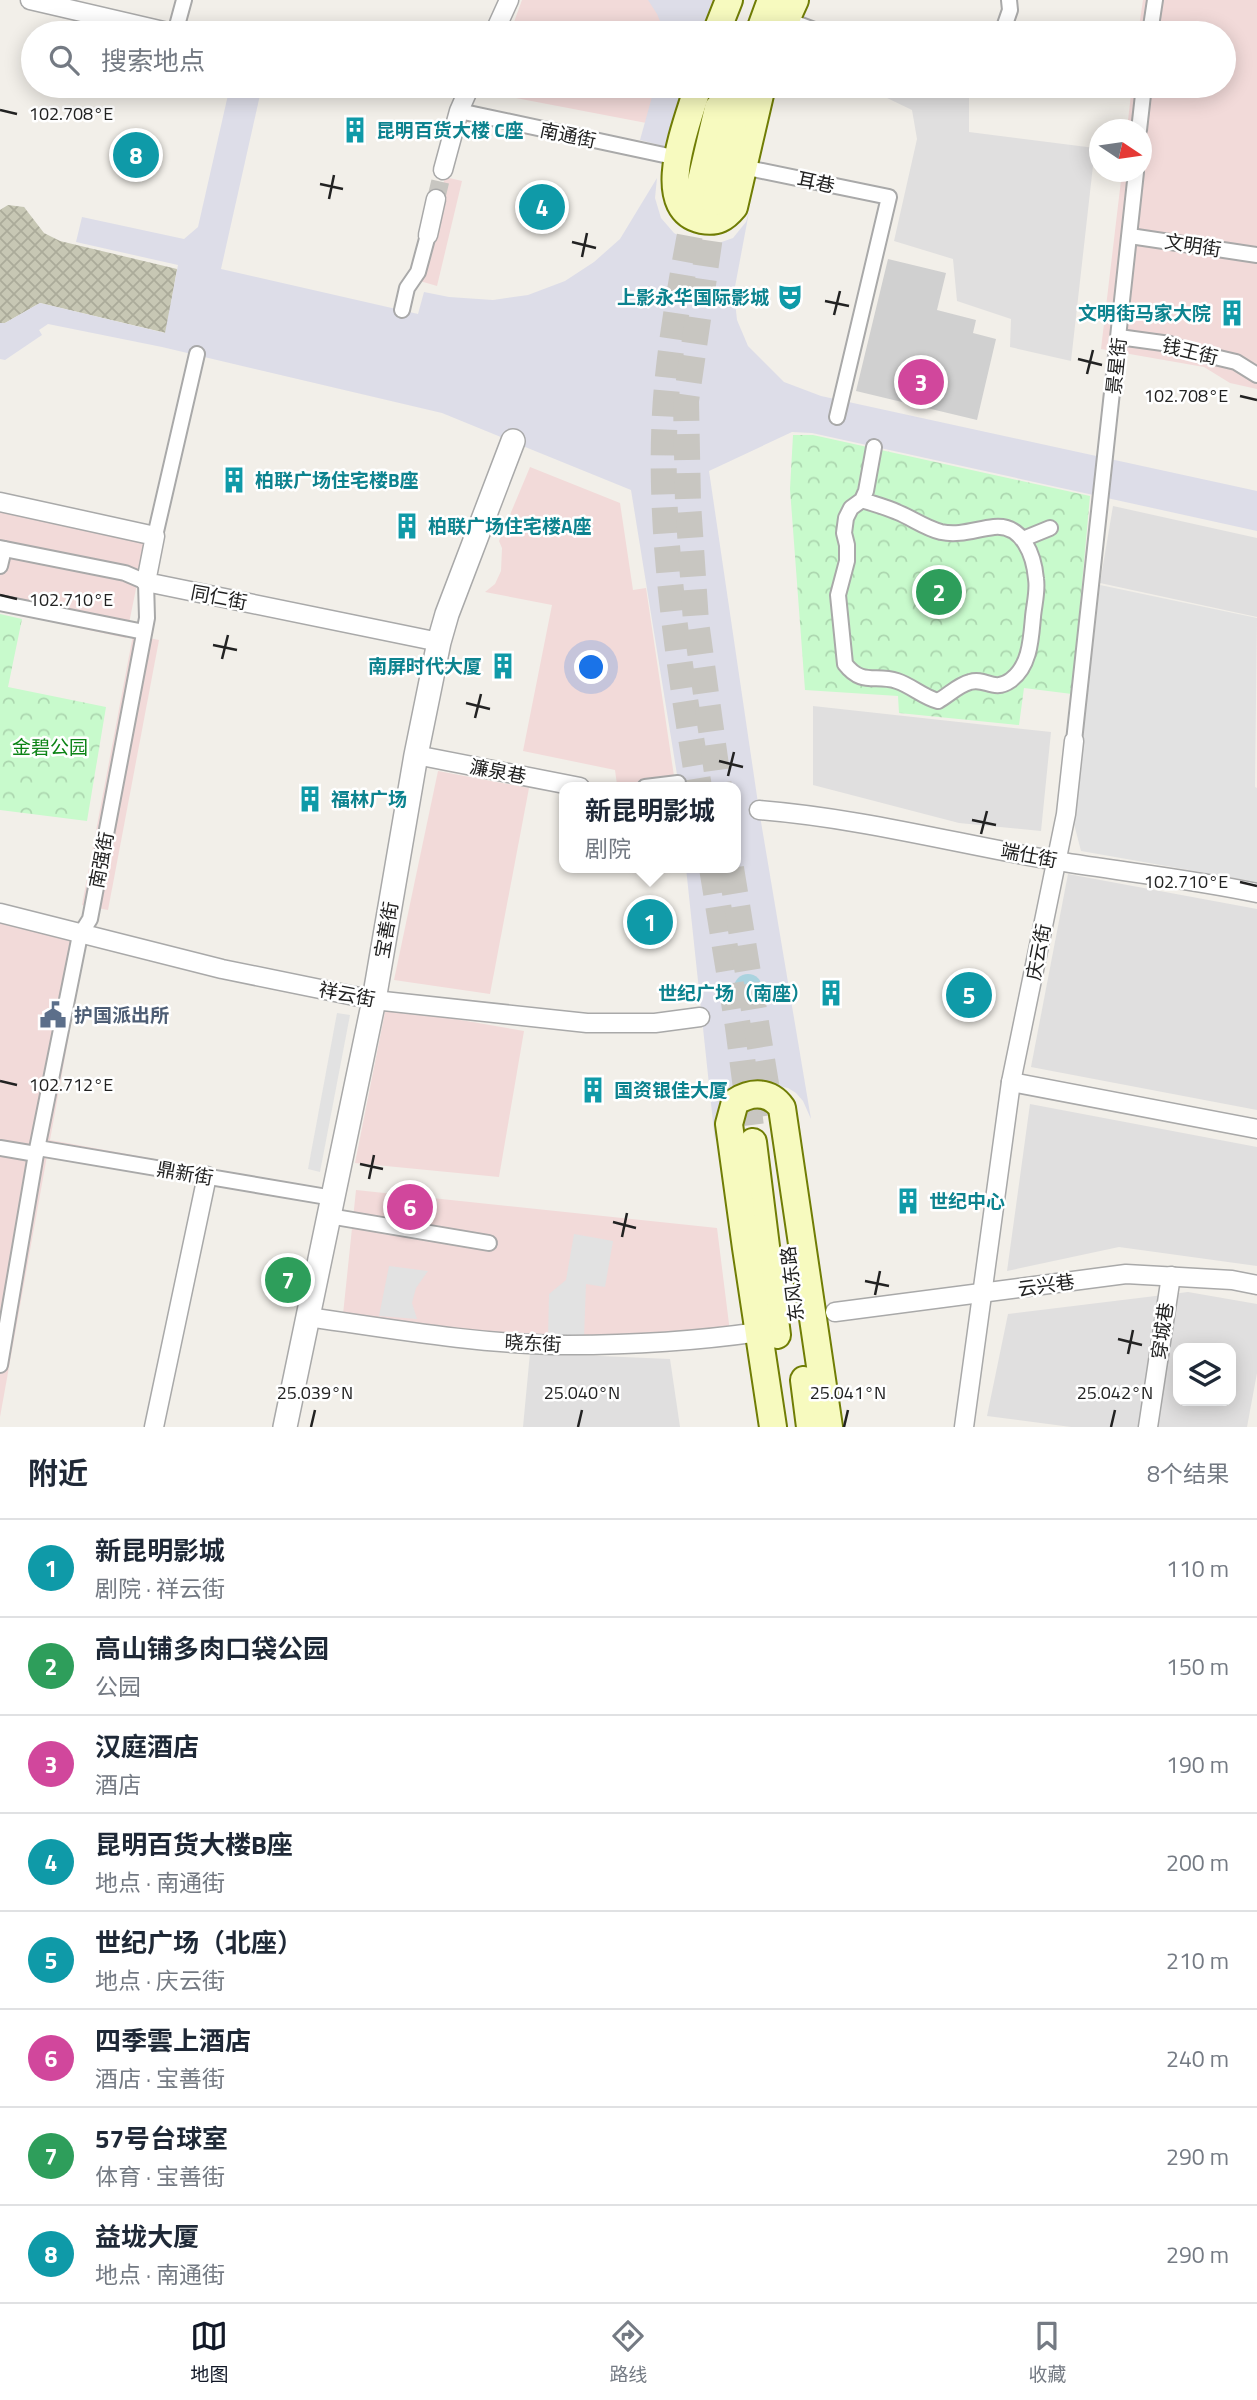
<!DOCTYPE html>
<html lang="zh">
<meta charset="utf-8">
<style>
:root{--surface:#fff;--page:#f2f2f3;--text:#1f2937;--muted:#747a83;--line:#e0e1e3;--accent:#111827}
body{margin:0;font-family:"Titillium Web","Noto Sans SC",sans-serif;background:var(--page);color:var(--text)}
.controls{position:absolute;right:21px;bottom:21px;display:grid;overflow:hidden;border-radius:14px;box-shadow:0 4px 18px #0003}
.controls button{width:63px;height:63px;display:grid;place-items:center;padding:0;border:0;border-bottom:2px solid var(--line);background:var(--surface);color:var(--text);font:35px sans-serif}
.compass{position:absolute;left:1089px;top:119px;width:63px;height:63px;border-radius:50%;background:var(--surface);box-shadow:0 4px 18px #0003;rotate:103deg}
.you{position:absolute;left:592px;top:668px;width:24px;height:24px;margin:-18px;border:5px solid #fff;border-radius:50%;background:#1a73e8;box-shadow:0 0 0 10px #1a73e833}
.badge{display:grid;place-items:center;width:46px;height:46px;border-radius:50%;background:var(--accent);color:#fff;font-size:23px;font-weight:700}
.pin{position:absolute;translate:-50% -50%;border:4px solid #fff;box-shadow:0 2px 7px #0006}
.popup{position:absolute;left:559px;top:782px;width:182px;height:91px;box-sizing:border-box;display:grid;place-content:center;border-radius:14px;background:var(--surface);filter:drop-shadow(0 2px 5px #0005);font-size:23px;white-space:nowrap;color:var(--muted)}
.popup b{font-size:26px;color:var(--text)}
.popup::after{content:'';position:absolute;left:50%;top:100%;margin-left:-14px;border:14px solid transparent;border-top-color:var(--surface)}
.list{margin:0;padding:0;list-style:none}
h2{display:flex;justify-content:space-between;align-items:center;height:91px;margin:0;padding:0 28px;font-size:30px}
h2 small{font-size:23px;font-weight:400;color:var(--muted)}
.list li{display:grid;grid-template-columns:46px 1fr auto;gap:21px;align-items:center;box-sizing:border-box;height:98px;padding:0 28px;border-top:2px solid var(--line)}
.list b{display:block;font-size:26px;white-space:nowrap}
.list p{margin:0;font-size:23px;white-space:nowrap;color:var(--muted)}
.list em{font-size:23px;font-style:normal;color:var(--muted)}
.icon{flex:none;width:38px;height:38px;fill:none;stroke:currentColor;stroke-width:2;stroke-linecap:round;stroke-linejoin:round}
.map{position:relative;flex:none;width:1257px;height:1427px;overflow:hidden}
.search{position:absolute;background:var(--surface);box-shadow:0 4px 18px #0003;left:21px;right:21px;top:21px;height:77px;display:flex;align-items:center;gap:18px;box-sizing:border-box;padding:0 24px;border-radius:38px;color:var(--muted);font-size:26px}
.sheet{height:875px;background:var(--surface)}
nav{display:flex;justify-content:space-around;align-items:center;box-sizing:border-box;height:98px;border-top:2px solid var(--line);background:var(--surface);font-size:19px;color:var(--muted)}
nav a{display:grid;justify-items:center;gap:4px}
nav .on{color:var(--accent)}
.map>svg:first-child{display:block}
</style>
<div class="map">
<svg width="1257" height="1427" viewBox="0 0 1257 1427">
<defs>
<pattern id="construction-cross-hatch" width="8" height="8" patternUnits="userSpaceOnUse" patternTransform="scale(1.75)"><rect width="8" height="8" fill="#c7c7b4"/><path d="M0 0l8 8M0 8l8-8" fill="none" stroke="#abab9a"/></pattern>
<pattern id="park-crowns" width="20" height="18" patternUnits="userSpaceOnUse" patternTransform="scale(1.75)"><rect width="20" height="18" fill="#c8facc"/><path d="M2 6a3 3 0 1 1 6 0M12 15a3 3 0 1 1 6 0" fill="none" stroke="#acd6af"/></pattern>
</defs>
<rect width="100%" height="100%" fill="#f2efe9"/>
<!-- residential -->
<g fill="#e0dfdf" fill-rule="evenodd">
<path d="M886,86h83v46l126,16 -24,213 -61,-14 1,-28 -54,-18 -4,-42 -59,-18 23,-102 -5,-29 -27,-13z"/>
<path d="M1113,506l144,32v79l-157,-34z"/>
<path d="M813,706l238,26 -10,99 -82,-8 -146,-38z"/>
<path d="M1068,874l189,35v201l-226,-43z"/>
<path d="M1030,1104l227,43v119l-138,-19 -112,24z"/>
<path d="M1188,1292l69,12v69l-10,54h-176l-84,-11 21,-102zM1178,1348h53v53h-53z"/>
<path d="M530,1353l140,6 10,68h-157z"/>
</g>
<!-- commercial -->
<g fill="#f2dad9">
<path d="M522,0h207l-17,33h-202z"/>
<path d="M1143,0h114v389l-27,-6 -26,-16 -103,-18 21,-177h20v-42l-15,-1 5,-43h92v-53h-86z"/>
<path d="M492,86h192l-22,40 -173,-33z"/>
<path d="M445,177l17,4 -25,105 -17,-5z"/>
<path d="M530,467l90,36 13,87 13,-2 28,188 -57,9 -2,-15 -92,-19 29,-146 -67,-13 10,-8 6,-13 1,-23 -3,-7z"/>
<path d="M0,494l149,31 -23,113 -126,-27z"/>
<path d="M133,635l26,5 -51,270 -26,-5z"/>
<path d="M438,771l91,17 -39,206 -96,-14z"/>
<path d="M0,918l86,23 -36,199 248,45 -2,15 -249,-44 -47,261z"/>
<path d="M386,1007l138,24 -25,146 -144,-14z"/>
<path d="M356,1190l361,38 13,104 -109,14 -279,-22z"/>
</g>
<!-- religious -->
<path fill="#d0d0d0" d="M888,259l58,14 -9,37 39,10 -3,13 23,6 -19,81 -121,-29z"/>
<!-- construction -->
<path fill="url(#construction-cross-hatch)" d="M8,205l16,2 20,26 16,8 117,28 -11,64 -126,-30 -35,20h-5v-113z"/>
<!-- park -->
<g fill="url(#park-crowns)">
<path d="M793,435h20l277,61 -18,198 -48,-6 -5,37 -120,-12 -1,-17 -93,-6 -15,-201z"/>
<path d="M0,614l22,5 -14,68 98,20 -19,114 -87,-11z"/>
</g>
<!-- parking -->
<g fill="#e2e2e2">
<path d="M1100,585l157,33 -2,169 2,1v94l-176,-31 -8,-31z"/>
<path d="M337,1013l13,2 -30,157 -12,-3z"/>
<path d="M574,1234l39,7 -8,46 -19,-3 -2,54h-36l1,-44 17,-14z"/>
<path d="M389,1266l39,5 -12,17 -4,15 5,16 -38,-3z"/>
</g>
<!-- plaza -->
<g fill="#dddde8">
<path d="M648,0h64l-9,33h-38l-8,-19z"/>
<path d="M230,86h32l-41,183 197,45 6,-22 25,5 44,3 35,-5 37,-14 29,-19 26,-23 37,-61 -2,20 6,20 13,15 18,10 21,2 20,-7 13,-16 3,-10 -15,80 3,28 11,26 36,36 37,14 436,95v40l-445,-98 -20,-1 -83,39 50,339 52,309 -8,-18 -7,-8 -8,-5 -19,-4 -51,35 -3,22 -29,-273h50v-81h-57l-48,-297 -189,-77 -280,-66 -114,-23 -9,6 3,5 -37,25 -5,-1v-36h5l35,-20 125,30 13,-68 -102,-23 6,-25 102,22 14,-12z"/>
<path d="M655,86h33l-17,62 -31,-8z"/>
</g>
<!-- water -->
<circle fill="#aad3df" cx="748" cy="988" r="14"/>
<g fill="none" stroke-linecap="round" stroke-linejoin="round">
<!-- minor-tunnel -->
<path stroke="#c8c6c1" stroke-width="18" stroke-dasharray="18 9" stroke-linecap="butt" d="M436,199l7,-29"/>
<!-- secondary-tunnel -->
<g stroke="#c8c6c1" stroke-width="26" stroke-dasharray="26 13" stroke-linecap="butt">
<path d="M697,198c-12,62 -24,125 -30,188 -12,130 11,273 32,401"/>
<path d="M715,202l-29,199 2,102 8,119 23,165"/>
<path d="M712,868l26,159 15,115"/>
<path d="M731,868l40,247"/>
</g>
<!-- pedestrian casing -->
<g stroke="#a9a9a9" stroke-width="18">
<g id="pedestrian">
<path d="M785,19l37,14"/>
<path d="M175,33l9,-33"/>
<path d="M1002,33l8,-23 -1,-10"/>
<path d="M1150,33l5,-33"/>
<path d="M459,111l219,47"/>
<path d="M1139,130l5,-44"/>
<path d="M743,167l146,30 -52,220"/>
<path d="M1130,236l127,19"/>
<path d="M402,310l5,-22 11,-16 10,-37"/>
<path d="M1119,337l51,7 15,6 51,12 21,13"/>
<path d="M862,500c12,4 24,7 35,12 15,6 28,16 44,20 19,4 35,-3 53,-5 29,-3 40,29 42,52 2,12 -2,26 -3,38 -2,22 -3,49 -22,63 -18,13 -25,-3 -41,2 -12,3 -21,13 -32,19 -15,-4 -26,-15 -41,-20 -22,-7 -35,5 -52,-17l-7,-69 9,-34v-16l-3,-12 2,-15 5,-10 11,-8 4,-9 8,-44"/>
<path d="M155,536l42,-182"/>
<path d="M1023,539l27,-11"/>
<path d="M0,548l125,25 21,9 1,36 -57,301 -10,16 -44,219 -36,211"/>
<path d="M0,566l4,-17"/>
<path d="M0,603l144,29"/>
<path d="M1074,741l62,-569"/>
<path d="M645,787l33,-4"/>
<path d="M0,1148l36,6"/>
<path d="M38,1148l295,50"/>
<path d="M329,1216l160,27"/>
</g>
</g>
<!-- minor casing -->
<g stroke="#a9a9a9" stroke-width="21">
<g id="minor">
<path d="M30,0l142,33"/>
<path d="M494,33l15,-33"/>
<path d="M444,86l24,4"/>
<path d="M443,170l16,-59 11,-25"/>
<path d="M428,235l8,-36"/>
<path d="M0,502l155,34 -9,46 293,60"/>
<path d="M416,755l164,32"/>
<path d="M759,810c101,8 199,34 298,51 67,11 134,18 200,32"/>
<path d="M0,913l222,56 152,31 213,23h68l45,-6"/>
<path d="M1011,1082l246,47"/>
<path d="M835,1312l291,-38 106,6 25,5"/>
<path d="M308,1317c83,12 176,28 260,28 63,0 128,-4 191,-13"/>
<path d="M154,1427l53,-251"/>
<path d="M964,1427l47,-345 55,-268 8,-73"/>
<path d="M1148,1427l23,-151"/>
</g>
</g>
<!-- tertiary casing -->
<g stroke="#a9a9a9" stroke-width="26">
<path id="tertiary" d="M285,1427l89,-427 42,-245 23,-113 8,-28 66,-173"/>
</g>
<!-- secondary casing -->
<g stroke="#707d05" stroke-width="30">
<g id="secondary">
<path d="M716,33l13,-33"/>
<path d="M759,33l12,-33"/>
<path d="M780,33l15,-33"/>
<path d="M698,86c-9,33 -48,123 4,134 15,3 23,-2 32,-13l28,-121"/>
<path d="M697,198l21,-90"/>
<path d="M715,202l26,-116"/>
<path d="M753,1142l24,193"/>
<path d="M804,1380l6,47"/>
<path d="M773,1427l-27,-179 -17,-124 6,-22c17,-11 35,-11 47,6l47,319"/>
</g>
</g>
<!-- pedestrian -->
<use href="#pedestrian" stroke="#fff" stroke-width="14"/>
<!-- minor -->
<use href="#minor" stroke="#fff" stroke-width="18"/>
<!-- tertiary -->
<use href="#tertiary" stroke="#fff" stroke-width="23"/>
<!-- secondary -->
<use href="#secondary" stroke="#f7fabf" stroke-width="26"/>
</g>
<!-- ticks -->
<path fill="none" stroke="#222" stroke-width="2.5" d="M0,110l17,4M320,184l23,5M329,199l5,-24M572,242l24,6M582,257l5,-24M825,301l24,5M834,315l6,-24M1078,359l24,6M1087,374l6,-24M1240,396l17,4M0,595l17,4M213,645l24,5M222,659l6,-24M466,703l24,6M475,718l6,-24M719,761l24,6M728,776l6,-24M972,820l24,5M981,834l6,-23M1240,882l17,4M0,1081l17,4M360,1164l23,5M369,1179l5,-24M613,1222l23,6M622,1237l5,-24M865,1281l24,5M875,1295l5,-24M1118,1339l24,6M1128,1354l5,-24M311,1427l4,-17M578,1427l4,-17M844,1427l4,-17M1111,1427l4,-17"/>
<!-- icons -->
<defs>
<g id="building-bare" transform="scale(2.1)"><path d="M-4-6H4V6H1V3H-1V6H-4ZM-2.5-4.3h1.7v1.8h-1.7ZM.8-4.3h1.7v1.8H.8ZM-2.5-1h1.7V.8h-1.7ZM.8-1h1.7V.8H.8Z" fill="#0f9aa8" stroke="#fff" stroke-width="2.5" paint-order="stroke"/></g>
<g id="theatre-bare" transform="scale(2.1)"><path d="M-5-5.5Q0-4 5-5.5V0Q5 5 0 6Q-5 5-5 0ZM-3.3-2.5H-1v1.5H-3.3ZM1-2.5H3.3v1.5H1ZM-2.8 1Q0 5.5 2.8 1Z" fill="#0f9aa8" stroke="#fff" stroke-width="2.5" paint-order="stroke"/></g>
<g id="civic-bare" transform="scale(2.1)"><path d="M-.6-6.5H3V-4.5H.6V-3L4-1V1h2V6H-6V1h2V-1L-.6-3ZM-1.2 2.5V6h2.4V2.5Z" fill="#5c6f8a" stroke="#fff" stroke-width="2.5" paint-order="stroke"/></g>
</defs>
<g fill-rule="evenodd">
<use href="#building-bare" x="355" y="130"/>
<use href="#theatre-bare" x="790" y="297"/>
<use href="#building-bare" x="1232" y="313"/>
<use href="#building-bare" x="234" y="480"/>
<use href="#building-bare" x="407" y="526"/>
<use href="#building-bare" x="503" y="666"/>
<use href="#building-bare" x="310" y="799"/>
<use href="#building-bare" x="831" y="993"/>
<use href="#civic-bare" x="53" y="1015"/>
<use href="#building-bare" x="593" y="1090"/>
<use href="#building-bare" x="908" y="1201"/>
</g>
<g text-anchor="middle" stroke-width="5" stroke-linejoin="round" paint-order="stroke">
<!-- culture labels -->
<g font-size="19" font-weight="bold" fill="#0d838f" stroke="#fff" text-anchor="start">
<text x="376" y="137">昆明百货大楼 C座</text>
<text x="769" y="304" text-anchor="end">上影永华国际影城</text>
<text x="1211" y="320" text-anchor="end">文明街马家大院</text>
<text x="255" y="487">柏联广场住宅楼B座</text>
<text x="428" y="533">柏联广场住宅楼A座</text>
<text x="482" y="673" text-anchor="end">南屏时代大厦</text>
<text x="331" y="806">福林广场</text>
<text x="810" y="1000" text-anchor="end">世纪广场（南座）</text>
<text x="614" y="1097">国资银佳大厦</text>
<text x="929" y="1208">世纪中心</text>
</g>
<!-- street labels -->
<g font-size="19" fill="#222" stroke="#fff">
<text transform="translate(568 135) rotate(12)" y="7">南通街</text>
<text transform="translate(816 182) rotate(12)" y="7">耳巷</text>
<text transform="translate(1193 245) rotate(9)" y="7">文明街</text>
<text transform="translate(1190 351) rotate(14)" y="7">钱王街</text>
<text transform="translate(1116 366) rotate(-84)" y="7">景星街</text>
<text transform="translate(219 597) rotate(11)" y="7">同仁街</text>
<text transform="translate(498 771) rotate(11)" y="7">濂泉巷</text>
<text transform="translate(1029 855) rotate(11)" y="7">端仕街</text>
<text transform="translate(101 860) rotate(-79)" y="7">南强街</text>
<text transform="translate(386 930) rotate(-80)" y="7">宝善街</text>
<text transform="translate(1038 952) rotate(-79)" y="7">庆云街</text>
<text transform="translate(347 994) rotate(11)" y="7">祥云街</text>
<text transform="translate(185 1173) rotate(10)" y="7">鼎新街</text>
<text transform="translate(792 1284) rotate(-97)" y="7">东风东路</text>
<text transform="translate(1046 1285) rotate(-8)" y="7">云兴巷</text>
<text transform="translate(1162 1331) rotate(-82)" y="7">穿城巷</text>
<text transform="translate(533 1343) rotate(3)" y="7">晓东街</text>
</g>
<!-- park labels -->
<g font-size="19" fill="#0c8416" stroke="#fff">
<text x="50" y="754">金碧公园</text>
</g>
<!-- service labels -->
<g font-size="19" font-weight="bold" fill="#4e5e75" stroke="#fff" text-anchor="start">
<text x="74" y="1022">护国派出所</text>
</g>
</g>
<g font-size="18" text-anchor="middle" fill="#222" stroke="#fff" stroke-width="5" stroke-linejoin="round" paint-order="stroke">
<text x="71" y="120">102.708°E</text>
<text x="1186" y="402">102.708°E</text>
<text x="71" y="606">102.710°E</text>
<text x="1186" y="888">102.710°E</text>
<text x="71" y="1091">102.712°E</text>
<text x="315" y="1399">25.039°N</text>
<text x="582" y="1399">25.040°N</text>
<text x="848" y="1399">25.041°N</text>
<text x="1115" y="1399">25.042°N</text>
</g>
</svg>
<div class="controls">
<button><svg class="icon" aria-label="layers" viewBox="0 0 24 24"><path d="M12 4l9 5-9 5-9-5zM3 14l9 5 9-5"/></svg></button>
</div>
<svg class="compass" viewBox="-18 -18 36 36"><path d="M0-13l5 13h-10z" fill="#e53935"/><path d="M0 13l5-13h-10z" fill="#747a83"/></svg>
<div class="you"></div>
<div class="pin badge" style="left:650px;top:922px;background:#0f9aa8">1</div>
<div class="popup"><b>新昆明影城</b>剧院</div>
<div class="pin badge" style="left:939px;top:592px;background:#2e9e5b">2</div>
<div class="pin badge" style="left:921px;top:382px;background:#d1479c">3</div>
<div class="pin badge" style="left:542px;top:207px;background:#0f9aa8">4</div>
<div class="pin badge" style="left:969px;top:995px;background:#0f9aa8">5</div>
<div class="pin badge" style="left:410px;top:1207px;background:#d1479c">6</div>
<div class="pin badge" style="left:288px;top:1280px;background:#2e9e5b">7</div>
<div class="pin badge" style="left:136px;top:155px;background:#0f9aa8">8</div>
<div class="search"><svg class="icon" aria-label="search" viewBox="0 0 24 24"><circle cx="10" cy="10" r="6"/><path d="M15 15l6 6"/></svg>搜索地点</div>
</div>
<section class="sheet">
<h2>附近<small>8个结果</small></h2>
<ul class="list">
<li><span class="badge" style="background:#0f9aa8">1</span><div><b>新昆明影城</b><p>剧院 · 祥云街</p></div><em>110 m</em></li>
<li><span class="badge" style="background:#2e9e5b">2</span><div><b>高山铺多肉口袋公园</b><p>公园</p></div><em>150 m</em></li>
<li><span class="badge" style="background:#d1479c">3</span><div><b>汉庭酒店</b><p>酒店</p></div><em>190 m</em></li>
<li><span class="badge" style="background:#0f9aa8">4</span><div><b>昆明百货大楼B座</b><p>地点 · 南通街</p></div><em>200 m</em></li>
<li><span class="badge" style="background:#0f9aa8">5</span><div><b>世纪广场（北座）</b><p>地点 · 庆云街</p></div><em>210 m</em></li>
<li><span class="badge" style="background:#d1479c">6</span><div><b>四季雲上酒店</b><p>酒店 · 宝善街</p></div><em>240 m</em></li>
<li><span class="badge" style="background:#2e9e5b">7</span><div><b>57号台球室</b><p>体育 · 宝善街</p></div><em>290 m</em></li>
<li><span class="badge" style="background:#0f9aa8">8</span><div><b>益垅大厦</b><p>地点 · 南通街</p></div><em>290 m</em></li>
</ul>
</section>
<nav>
<a class="on"><svg class="icon" aria-label="map" viewBox="0 0 24 24"><path d="M3 6l6-2 6 2 6-2v14l-6 2-6-2-6 2zM9 4v14M15 6v14"/></svg>地图</a>
<a><svg class="icon" aria-label="directions" viewBox="0 0 24 24"><path d="M12 3l9 9-9 9-9-9zM9 14v-3h6M13 9l2 2-2 2"/></svg>路线</a>
<a><svg class="icon" aria-label="saved" viewBox="0 0 24 24"><path d="M7 4h10v16l-5-4-5 4z"/></svg>收藏</a>
</nav>
